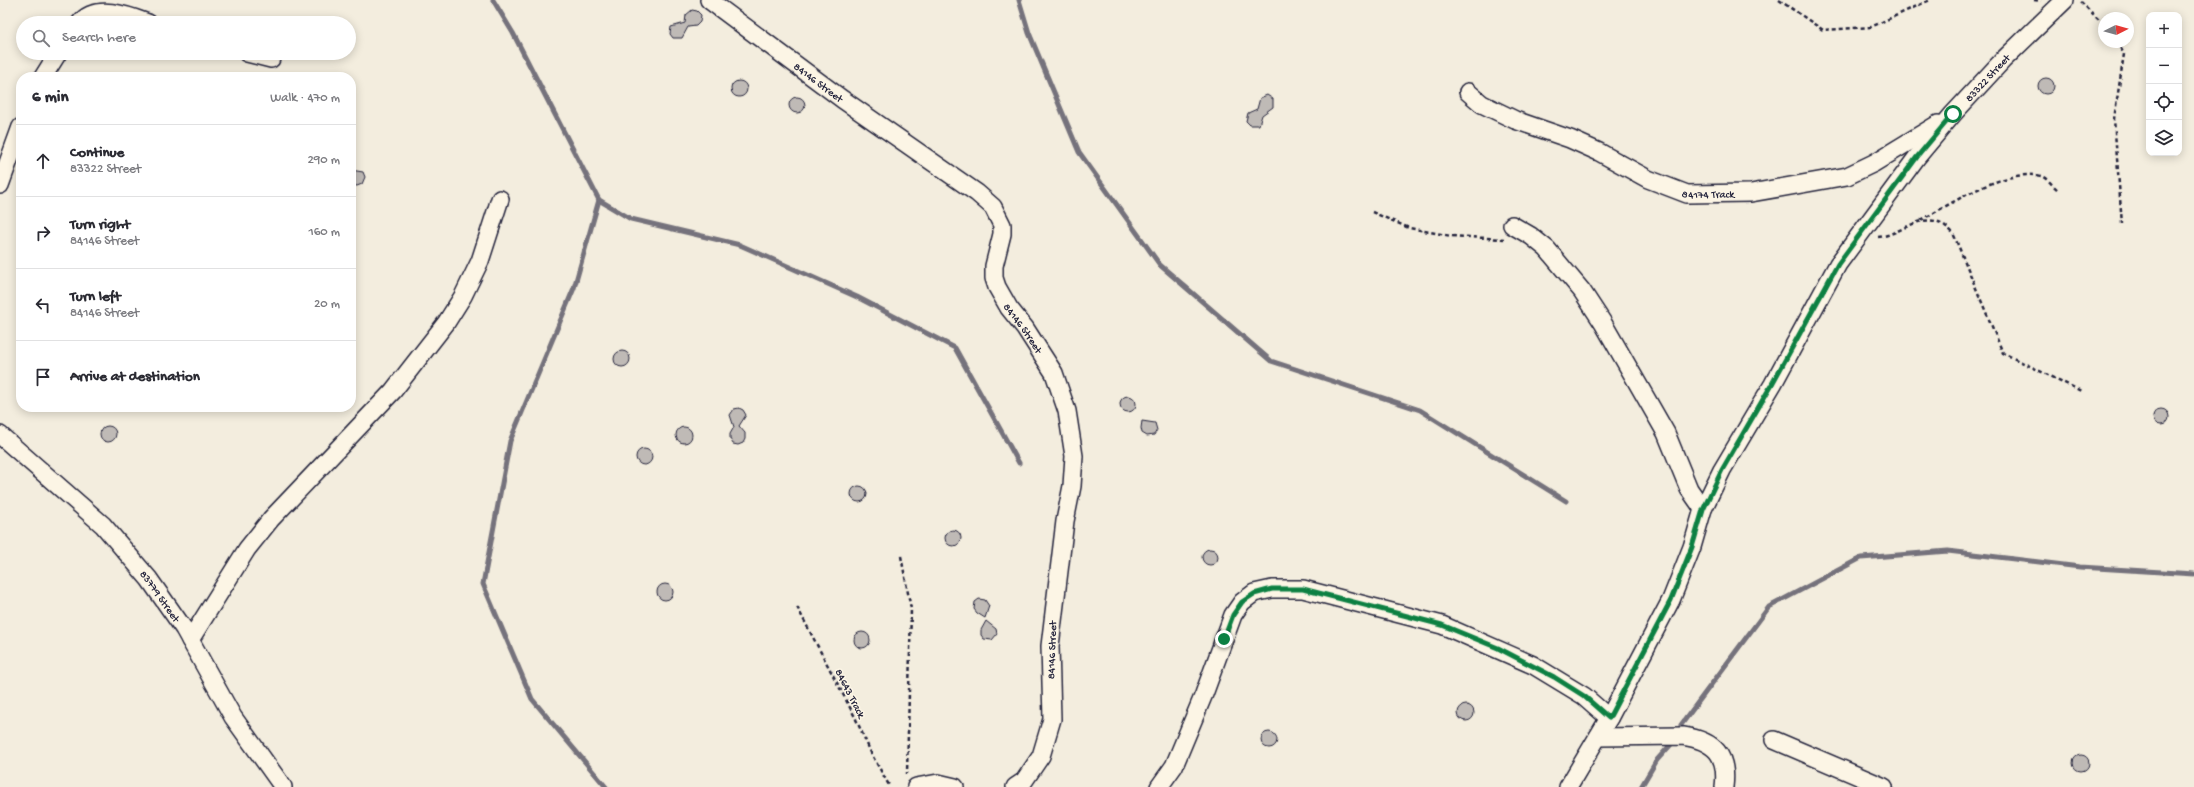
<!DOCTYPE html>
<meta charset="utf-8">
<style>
:root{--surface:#fff;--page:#f2f2f3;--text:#2b2b33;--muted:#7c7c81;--line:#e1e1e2}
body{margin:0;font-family:"Gochi Hand",sans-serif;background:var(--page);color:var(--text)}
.controls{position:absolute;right:12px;top:12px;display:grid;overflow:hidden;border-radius:8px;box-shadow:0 2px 10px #0003}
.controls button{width:36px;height:36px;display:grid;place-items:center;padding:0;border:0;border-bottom:1px solid var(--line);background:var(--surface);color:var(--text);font:20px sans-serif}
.compass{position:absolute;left:2098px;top:12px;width:36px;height:36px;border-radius:50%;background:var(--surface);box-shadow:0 2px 10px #0003;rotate:84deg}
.stop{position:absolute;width:12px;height:12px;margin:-9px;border:3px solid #0b8043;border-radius:50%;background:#fff}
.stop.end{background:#0b8043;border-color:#fff;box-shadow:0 1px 4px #0008}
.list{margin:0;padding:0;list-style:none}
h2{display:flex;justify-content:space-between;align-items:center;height:52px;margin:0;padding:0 16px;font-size:17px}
h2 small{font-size:13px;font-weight:400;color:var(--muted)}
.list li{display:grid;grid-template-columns:26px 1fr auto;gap:12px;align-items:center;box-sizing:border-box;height:72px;padding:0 16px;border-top:1px solid var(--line)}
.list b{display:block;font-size:15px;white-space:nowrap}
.list p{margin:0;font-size:13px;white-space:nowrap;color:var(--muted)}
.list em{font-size:13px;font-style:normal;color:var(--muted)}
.icon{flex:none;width:22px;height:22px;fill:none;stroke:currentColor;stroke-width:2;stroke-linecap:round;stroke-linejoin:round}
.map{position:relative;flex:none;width:2194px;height:787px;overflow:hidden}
.search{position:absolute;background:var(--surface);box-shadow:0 2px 10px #0003;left:16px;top:16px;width:340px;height:44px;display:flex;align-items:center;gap:10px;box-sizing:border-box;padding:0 14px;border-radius:22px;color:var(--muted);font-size:15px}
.panel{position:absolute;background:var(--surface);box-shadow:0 2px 10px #0003;left:16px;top:72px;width:340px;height:340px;border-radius:16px}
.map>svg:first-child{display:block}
</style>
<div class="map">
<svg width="2194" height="787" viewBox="0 0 2194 787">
<rect width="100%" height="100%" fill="#f3edde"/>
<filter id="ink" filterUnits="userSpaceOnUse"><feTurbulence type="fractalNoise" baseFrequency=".025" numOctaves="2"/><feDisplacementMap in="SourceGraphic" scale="8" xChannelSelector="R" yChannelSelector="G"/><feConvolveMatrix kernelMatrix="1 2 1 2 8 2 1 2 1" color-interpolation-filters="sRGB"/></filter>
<g filter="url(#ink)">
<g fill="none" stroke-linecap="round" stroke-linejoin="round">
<!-- stream -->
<g stroke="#75727b" stroke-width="5">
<path d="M493,0l20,33 86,167 -25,88 -64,153 -27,143 49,115 74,88"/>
<path d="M1019,0l10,33 50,119 81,113 111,96 149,49 146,91"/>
<path d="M599,200l32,19 109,26 117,52 98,51 64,115"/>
<path d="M1681,725l88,-118 92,-49 87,-7 132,16 114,7"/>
<path d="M1641,787l16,-27 17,-19"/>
</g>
</g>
<!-- building -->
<g fill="#bfbab6" stroke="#22223b">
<path d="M692,10l5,1 4,4 -1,7 -4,4 -8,1 -6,11h-9l-3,-4 1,-7 14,-4 1,-8z"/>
<circle cx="2046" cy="86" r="8"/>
<circle cx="739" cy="89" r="8"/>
<path d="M1267,95l6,4v8l-11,8 -3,10h-9l-4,-4 2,-8 9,-4 3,-11z"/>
<circle cx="797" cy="105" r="8"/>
<path d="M351,170l12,2 2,5 -3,7 -5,2 -6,-1z"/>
<circle cx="622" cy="359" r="8"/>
<circle cx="1128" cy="404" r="8"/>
<path d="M739,408l4,2 3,5 -7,11 6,7v6l-2,4 -5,2 -5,-1 -3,-5v-5l4,-7 -4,-12 4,-6z"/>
<circle cx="2161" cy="417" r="8"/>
<path d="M1142,421l13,2 2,7 -3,5 -7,1 -5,-3 -1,-5z"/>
<circle cx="108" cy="434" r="8"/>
<circle cx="684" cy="435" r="8"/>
<circle cx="644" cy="457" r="8"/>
<circle cx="859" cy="494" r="8"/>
<circle cx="953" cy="538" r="8"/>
<circle cx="1210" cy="557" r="8"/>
<circle cx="665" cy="592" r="8"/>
<path d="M979,599l6,1 4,6 -4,12 -8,-5 -3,-4 1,-7z"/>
<path d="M986,621l10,8 1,5 -5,6 -8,-1 -3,-4v-5z"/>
<circle cx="862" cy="640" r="8"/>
<circle cx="1466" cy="713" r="8"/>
<circle cx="1269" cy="740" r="8"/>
<circle cx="2081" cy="763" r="8"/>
</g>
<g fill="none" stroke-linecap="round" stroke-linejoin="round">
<!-- minor casing -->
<g stroke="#22223b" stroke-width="20">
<g id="minor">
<path id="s1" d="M709,0l133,99 135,94 16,14 9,18v9l-8,32v12l3,9 12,21 16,20 29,45 13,38 7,45 -2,30 -7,35 -15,125 2,73 -11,37 -17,25 -9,6"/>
<path d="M80,23c16,-20 49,-7 68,0"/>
<path d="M247,53l24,6"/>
<path d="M43,77l15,-24"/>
<path id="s2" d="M1468,92l14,12 33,16 55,19 29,13 49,27 39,15 64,-1 96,-17 27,-13 64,-39"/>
<path d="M0,185l21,-58"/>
<path d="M1512,225l19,11 16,13 35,42 21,32 63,110 23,56 14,20"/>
<path id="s3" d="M0,435l103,90 46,54 35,50 49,88 50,70"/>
<path d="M190,640l57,-91 24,-30 122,-128 53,-68 17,-27 17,-35 20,-62"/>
<path d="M1598,737l85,-1c32,5 45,19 41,51"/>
<path d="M1774,740l110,47"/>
<path d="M916,787l22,-4 17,4"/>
<path d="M1159,787l15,-21 30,-72 29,-79 9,-13 12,-9 18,-4h31l139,36 91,40 51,31 25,22"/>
<path id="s4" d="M1568,787l41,-69 62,-118 21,-53 11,-38 19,-39 51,-86 65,-120 79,-107 36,-43 50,-54 62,-60"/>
</g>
</g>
<!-- path -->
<g stroke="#22223b" stroke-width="2.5" stroke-dasharray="4 3" stroke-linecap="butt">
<path d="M1779,0l44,30 48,-3 59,-27"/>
<path d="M2034,0l7,1"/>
<path d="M2081,2l23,23"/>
<path d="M2117,42l7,12 -10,65 8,105"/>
<path d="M1372,212l37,16 42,8 53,3"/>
<path d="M1921,220c32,-17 83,-52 120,-44 6,2 12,10 17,14"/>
<path d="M1878,237c22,-2 40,-24 63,-14 4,2 9,7 12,10l50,120 78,38"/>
<path d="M901,556l10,53 -4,165"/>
<path d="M797,607l58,110 17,38 18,32"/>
</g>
<!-- minor -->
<use href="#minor" stroke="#fcf5e5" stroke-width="17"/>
</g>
</g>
<g fill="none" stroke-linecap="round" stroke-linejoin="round" filter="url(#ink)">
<!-- route -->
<path stroke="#0b8043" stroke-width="5" d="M1224,639l9,-24 9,-13 12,-8 18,-5h31l139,36 56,23 56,29 30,19 25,22 62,-118 21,-53 11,-37 19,-40 50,-86 66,-120 79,-107 36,-43"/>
</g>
<g text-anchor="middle" stroke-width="3" stroke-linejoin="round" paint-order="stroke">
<!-- street labels -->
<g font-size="11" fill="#22223b" stroke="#fcf5e5">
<text dy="4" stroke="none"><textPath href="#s4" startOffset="829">83322 Street</textPath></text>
<text dy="4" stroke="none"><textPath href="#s1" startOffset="137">84146 Street</textPath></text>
<text dy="4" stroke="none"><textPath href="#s2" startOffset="264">84174 Track</textPath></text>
<text dy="4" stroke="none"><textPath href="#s1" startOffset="484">84146 Street</textPath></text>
<text dy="4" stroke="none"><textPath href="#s3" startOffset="228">83779 Street</textPath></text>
<text transform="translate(1051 650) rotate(-88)" y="4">84146 Street</text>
<text transform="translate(851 693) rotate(63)" y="4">84643 Track</text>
</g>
</g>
</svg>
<div class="controls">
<button>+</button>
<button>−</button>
<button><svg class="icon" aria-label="locate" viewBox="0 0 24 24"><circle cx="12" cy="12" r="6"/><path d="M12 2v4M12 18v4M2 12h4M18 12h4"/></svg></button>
<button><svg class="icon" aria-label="layers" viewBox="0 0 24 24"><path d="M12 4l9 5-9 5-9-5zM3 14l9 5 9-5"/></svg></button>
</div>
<svg class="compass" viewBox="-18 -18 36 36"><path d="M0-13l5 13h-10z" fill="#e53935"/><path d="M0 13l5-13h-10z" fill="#7c7c81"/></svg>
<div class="stop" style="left:1953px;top:114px"></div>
<div class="stop end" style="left:1224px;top:639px"></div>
<div class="search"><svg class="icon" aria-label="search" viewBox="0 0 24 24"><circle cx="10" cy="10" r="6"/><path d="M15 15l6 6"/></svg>Search here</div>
<section class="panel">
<h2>6 min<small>Walk · 470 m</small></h2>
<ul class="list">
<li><svg class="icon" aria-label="ahead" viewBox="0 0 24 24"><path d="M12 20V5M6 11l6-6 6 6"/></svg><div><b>Continue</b><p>83322 Street</p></div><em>290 m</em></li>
<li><svg class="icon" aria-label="right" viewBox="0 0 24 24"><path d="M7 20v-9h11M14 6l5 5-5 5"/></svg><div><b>Turn right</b><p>84146 Street</p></div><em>160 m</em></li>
<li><svg class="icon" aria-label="left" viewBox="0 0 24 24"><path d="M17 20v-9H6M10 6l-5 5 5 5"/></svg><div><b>Turn left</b><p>84146 Street</p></div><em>20 m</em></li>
<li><svg class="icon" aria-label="arrive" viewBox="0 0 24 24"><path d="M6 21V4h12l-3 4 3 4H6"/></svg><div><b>Arrive at destination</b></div></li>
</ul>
</section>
</div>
